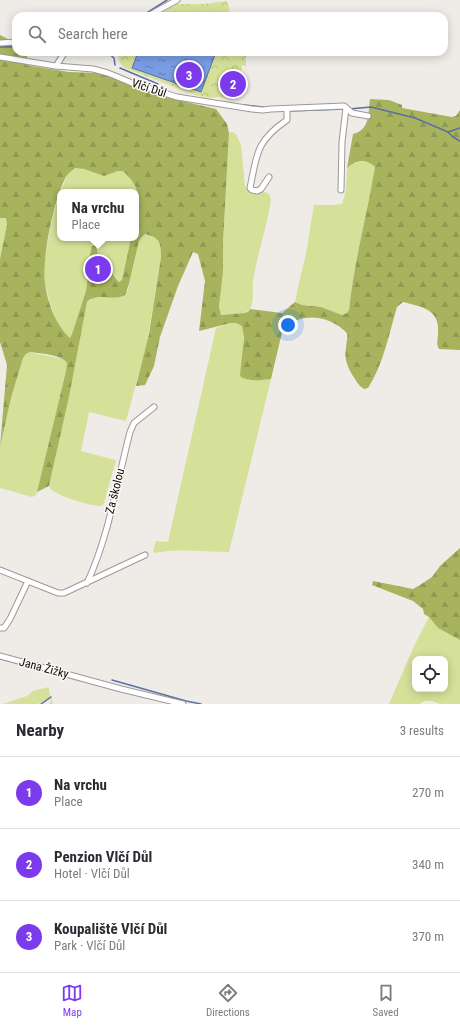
<!DOCTYPE html>
<meta charset="utf-8">
<style>
:root{--surface:#fff;--page:#f7f7f7;--text:#2b2b33;--muted:#7c7c81;--line:#e1e1e2;--accent:#7c3aed}
body{margin:0;font-family:"Roboto Condensed",sans-serif;background:var(--page);color:var(--text)}
.controls{position:absolute;right:12px;bottom:12px;display:grid;overflow:hidden;border-radius:8px;box-shadow:0 2px 10px #0003}
.controls button{width:36px;height:36px;display:grid;place-items:center;padding:0;border:0;border-bottom:1px solid var(--line);background:var(--surface);color:var(--text);font:20px sans-serif}
.you{position:absolute;left:288px;top:325px;width:14px;height:14px;margin:-10px;border:3px solid #fff;border-radius:50%;background:#1a73e8;box-shadow:0 0 0 6px #1a73e833}
.badge{display:grid;place-items:center;width:26px;height:26px;border-radius:50%;background:var(--accent);color:#fff;font-size:13px;font-weight:700}
.pin{position:absolute;translate:-50% -50%;border:2px solid #fff;box-shadow:0 1px 4px #0006}
.popup{position:absolute;left:57px;top:189px;width:82px;height:52px;box-sizing:border-box;display:grid;place-content:center;border-radius:8px;background:var(--surface);filter:drop-shadow(0 1px 3px #0005);font-size:13px;white-space:nowrap;color:var(--muted)}
.popup b{font-size:15px;color:var(--text)}
.popup::after{content:'';position:absolute;left:50%;top:100%;margin-left:-8px;border:8px solid transparent;border-top-color:var(--surface)}
.list{margin:0;padding:0;list-style:none}
h2{display:flex;justify-content:space-between;align-items:center;height:52px;margin:0;padding:0 16px;font-size:17px}
h2 small{font-size:13px;font-weight:400;color:var(--muted)}
.list li{display:grid;grid-template-columns:26px 1fr auto;gap:12px;align-items:center;box-sizing:border-box;height:72px;padding:0 16px;border-top:1px solid var(--line)}
.list b{display:block;font-size:15px;white-space:nowrap}
.list p{margin:0;font-size:13px;white-space:nowrap;color:var(--muted)}
.list em{font-size:13px;font-style:normal;color:var(--muted)}
.icon{flex:none;width:22px;height:22px;fill:none;stroke:currentColor;stroke-width:2;stroke-linecap:round;stroke-linejoin:round}
.map{position:relative;flex:none;width:460px;height:704px;overflow:hidden}
.search{position:absolute;background:var(--surface);box-shadow:0 2px 10px #0003;left:12px;right:12px;top:12px;height:44px;display:flex;align-items:center;gap:10px;box-sizing:border-box;padding:0 14px;border-radius:12px;color:var(--muted);font-size:15px}
.sheet{height:268px;background:var(--surface)}
nav{display:flex;justify-content:space-around;align-items:center;box-sizing:border-box;height:56px;border-top:1px solid var(--line);background:var(--surface);font-size:11px;color:var(--muted)}
nav a{display:grid;justify-items:center;gap:2px}
nav .on{color:var(--accent)}
.map>svg:first-child{display:block}
</style>
<div class="map">
<svg width="460" height="704" viewBox="0 0 460 704">
<defs>
<pattern id="forest-firs" width="22" height="20" patternUnits="userSpaceOnUse"><rect width="22" height="20" fill="#a7b35d"/><path d="M5 1l3.5 6h-7zM16 11l3.5 6h-7z" fill="#8f9950"/></pattern>
<pattern id="park-crowns" width="20" height="18" patternUnits="userSpaceOnUse"><rect width="20" height="18" fill="#d5e198"/><path d="M2 6a3 3 0 1 1 6 0M12 15a3 3 0 1 1 6 0" fill="none" stroke="#b6c082"/></pattern>
<pattern id="water-ripples" width="26" height="14" patternUnits="userSpaceOnUse"><rect width="26" height="14" fill="#799ce3"/><path d="M2 4q2-2 4 0t4 0M15 11q2-2 4 0t4 0" fill="none" stroke="#627eb6"/></pattern>
</defs>
<rect width="100%" height="100%" fill="#efece8"/>
<!-- grass -->
<g fill="#d5e198" fill-rule="evenodd">
<path d="M232,132l4,2 5,11 4,41 7,8h5l5,-3 7,3 2,6c-4,27 -14,54 -18,82 -1,9 3,28 -9,31l-23,2 -2,-8 4,-35v-29l6,-110z"/>
<path d="M365,161l6,2 4,4c-8,48 -21,95 -26,143l-2,3 -5,2 -21,-8 -19,-2 -7,-3c3,-16 7,-32 11,-48 3,-17 5,-33 8,-49h19l9,-1 4,-14 1,-22 6,-5z"/>
<path d="M75,168l9,1 20,7 14,-5 5,-1c16,16 18,26 13,47v-25h-76l8,-18z"/>
<path d="M60,193v45h71l-9,42 -3,2 -21,-28 -2,-8 -10,45 -14,43 -2,4 -4,-3 -10,-16 -6,-15 -5,-20 -2,-15 9,-50z"/>
<path d="M2,217l4,1 1,8 -7,33v-41z"/>
<path d="M145,234c15,4 16,8 16,23l-14,86 -21,78 -37,-9 -8,39 35,9 -12,43 -2,3c-9,1 -48,-11 -52,-18 -1,-1 -1,-4 0,-6l19,-85 18,-95 6,-4h22l13,-8 11,-49 2,-3z"/>
<path d="M231,323h5l6,3 1,3 2,50 17,1 9,-1 -42,173c-24,0 -50,-4 -74,1l-2,-2 3,-10 12,1 48,-214z"/>
<path d="M29,352l35,7 3,4 -1,8 -29,121 -1,3 -4,2 -32,-9v-41l11,-49 12,-40 3,-4z"/>
<path d="M429,617l9,11 22,12v64h-20l-8,-3h-7l-6,3h-30l26,-60zM415,659h30v30h-30z"/>
<path d="M49,687v4l4,13h-4l2,-3 -1,-3 -12,6h-35l24,-8 6,-5z"/>
</g>
<!-- forest -->
<g fill="url(#forest-firs)" fill-rule="evenodd">
<path d="M0,35l16,8v9h12l-2,13 43,7 31,1 78,27 38,9 11,15 2,9 -6,110v29l-4,35 2,8 23,-2 4,-1 2,-3 32,4 13,-11 7,3 19,2 21,8 5,-2 2,-3c5,-48 18,-95 26,-143 -9,-9 -19,-7 -28,1l6,-34c17,-4 15,-20 17,-35l19,1 13,5v3l50,9 4,-1 4,-6v240l-21,-1c-3,-5 -1,-10 -1,-16 2,-24 -16,-26 -35,-31l-6,5c-8,27 -14,58 -29,81l-4,1 -4,-3c-8,-11 -17,-23 -14,-38 0,-6 2,-8 1,-15 -18,-18 -44,-21 -64,-5l-12,51c-9,1 -22,3 -30,-2l-1,-2 4,-37 -2,-12 -6,-3h-5l-32,8 6,-50 -7,-27 -5,-2 -15,34 -18,51 -6,29 -9,19 -9,1 13,-52 12,-77c0,-15 -1,-19 -16,-23l-4,4 -2,3 -10,43 -4,11c-12,7 -29,-3 -38,7l-18,95 -20,89 -12,6 29,-121 1,-8c-4,-8 -28,-10 -37,-11l-4,2 -3,4 -12,40 -11,49 7,-82 -7,-23v-83l7,-34 -1,-7h-6zM75,168l9,1 20,7 14,-5h5c16,15 17,23 13,45 -1,7 0,15 0,22h-5l-9,42 -3,2 -2,-2 -19,-26 -2,-8h-4l-2,9 -2,22 -2,14 -14,43 -2,4c-14,-13 -23,-36 -25,-55 -4,-21 10,-92 23,-109 2,-2 5,-4 7,-6z"/>
<path d="M460,548v92l-22,-12 -9,-11 -5,-3 -1,-5 -10,-8 -41,-16 1,-4 40,8 7,-4 12,-8 8,-11z"/>
</g>
<!-- park -->
<g fill="url(#park-crowns)">
<path d="M227,1l4,15h-74l19,-12h28z"/>
<path d="M117,52h129v14l2,1 -6,-2 -1,7 -3,-1 -10,21 7,3 -2,5 -13,-3 -10,1 -15,-3 -70,-27 -5,-5z"/>
</g>
<!-- water -->
<path fill="url(#water-ripples)" stroke="#5971a2" d="M138,52h78l-15,40 -69,-24z"/>
<g fill="none" stroke-linecap="round" stroke-linejoin="round">
<!-- stream -->
<g stroke="#5971a2" stroke-width="1.5">
<path d="M142,16l25,-16"/>
<path d="M0,47h16"/>
<path d="M107,52l7,6 1,7"/>
<path d="M120,68l38,16"/>
<path d="M244,105l19,2"/>
<path d="M349,109l22,-2 44,11 33,14 5,5 7,4"/>
<path d="M289,111l55,-2"/>
<path d="M448,132l12,-4"/>
<path d="M112,680l74,21 15,3"/>
<path d="M41,704l10,-7"/>
</g>
<!-- minor casing -->
<g stroke="#9c9996" stroke-width="7">
<g id="minor">
<path d="M148,16l29,-16"/>
<path d="M0,43l16,-1"/>
<path d="M0,57l56,9 37,3 15,4 24,10 45,14 75,12 11,1 8,-1 73,-3 8,7 16,3"/>
<path d="M56,66l7,-11 -2,-3"/>
<path d="M269,177l-8,12 -4,2 -5,-1 -2,-2c7,-34 6,-47 37,-68v-11"/>
<path d="M341,190l1,-48 4,-34"/>
<path d="M0,570l58,23h6l81,-38"/>
<path d="M87,583c22,-47 30,-101 43,-151l4,-9 20,-16"/>
<path d="M0,628h4l6,-9 18,-38"/>
<path d="M0,656l121,33 62,15"/>
</g>
</g>
<!-- minor -->
<use href="#minor" stroke="#fff" stroke-width="5"/>
</g>
<g text-anchor="middle" stroke-width="3" stroke-linejoin="round" paint-order="stroke">
<!-- street labels -->
<g font-size="12" fill="#0d0c0a" stroke="#fcf9f5">
<text transform="translate(149 88) rotate(18)" y="4">Vlčí Důl</text>
<text transform="translate(115 491) rotate(-76)" y="4">Za školou</text>
<text transform="translate(44 668) rotate(15)" y="4">Jana Žižky</text>
</g>
</g>
</svg>
<div class="controls">
<button><svg class="icon" aria-label="locate" viewBox="0 0 24 24"><circle cx="12" cy="12" r="6"/><path d="M12 2v4M12 18v4M2 12h4M18 12h4"/></svg></button>
</div>
<div class="you"></div>
<div class="pin badge" style="left:98px;top:269px">1</div>
<div class="popup"><b>Na vrchu</b>Place</div>
<div class="pin badge" style="left:233px;top:84px">2</div>
<div class="pin badge" style="left:189px;top:75px">3</div>
<div class="search"><svg class="icon" aria-label="search" viewBox="0 0 24 24"><circle cx="10" cy="10" r="6"/><path d="M15 15l6 6"/></svg>Search here</div>
</div>
<section class="sheet">
<h2>Nearby<small>3 results</small></h2>
<ul class="list">
<li><span class="badge">1</span><div><b>Na vrchu</b><p>Place</p></div><em>270 m</em></li>
<li><span class="badge">2</span><div><b>Penzion Vlčí Důl</b><p>Hotel · Vlčí Důl</p></div><em>340 m</em></li>
<li><span class="badge">3</span><div><b>Koupaliště Vlčí Důl</b><p>Park · Vlčí Důl</p></div><em>370 m</em></li>
</ul>
</section>
<nav>
<a class="on"><svg class="icon" aria-label="map" viewBox="0 0 24 24"><path d="M3 6l6-2 6 2 6-2v14l-6 2-6-2-6 2zM9 4v14M15 6v14"/></svg>Map</a>
<a><svg class="icon" aria-label="directions" viewBox="0 0 24 24"><path d="M12 3l9 9-9 9-9-9zM9 14v-3h6M13 9l2 2-2 2"/></svg>Directions</a>
<a><svg class="icon" aria-label="saved" viewBox="0 0 24 24"><path d="M7 4h10v16l-5-4-5 4z"/></svg>Saved</a>
</nav>
